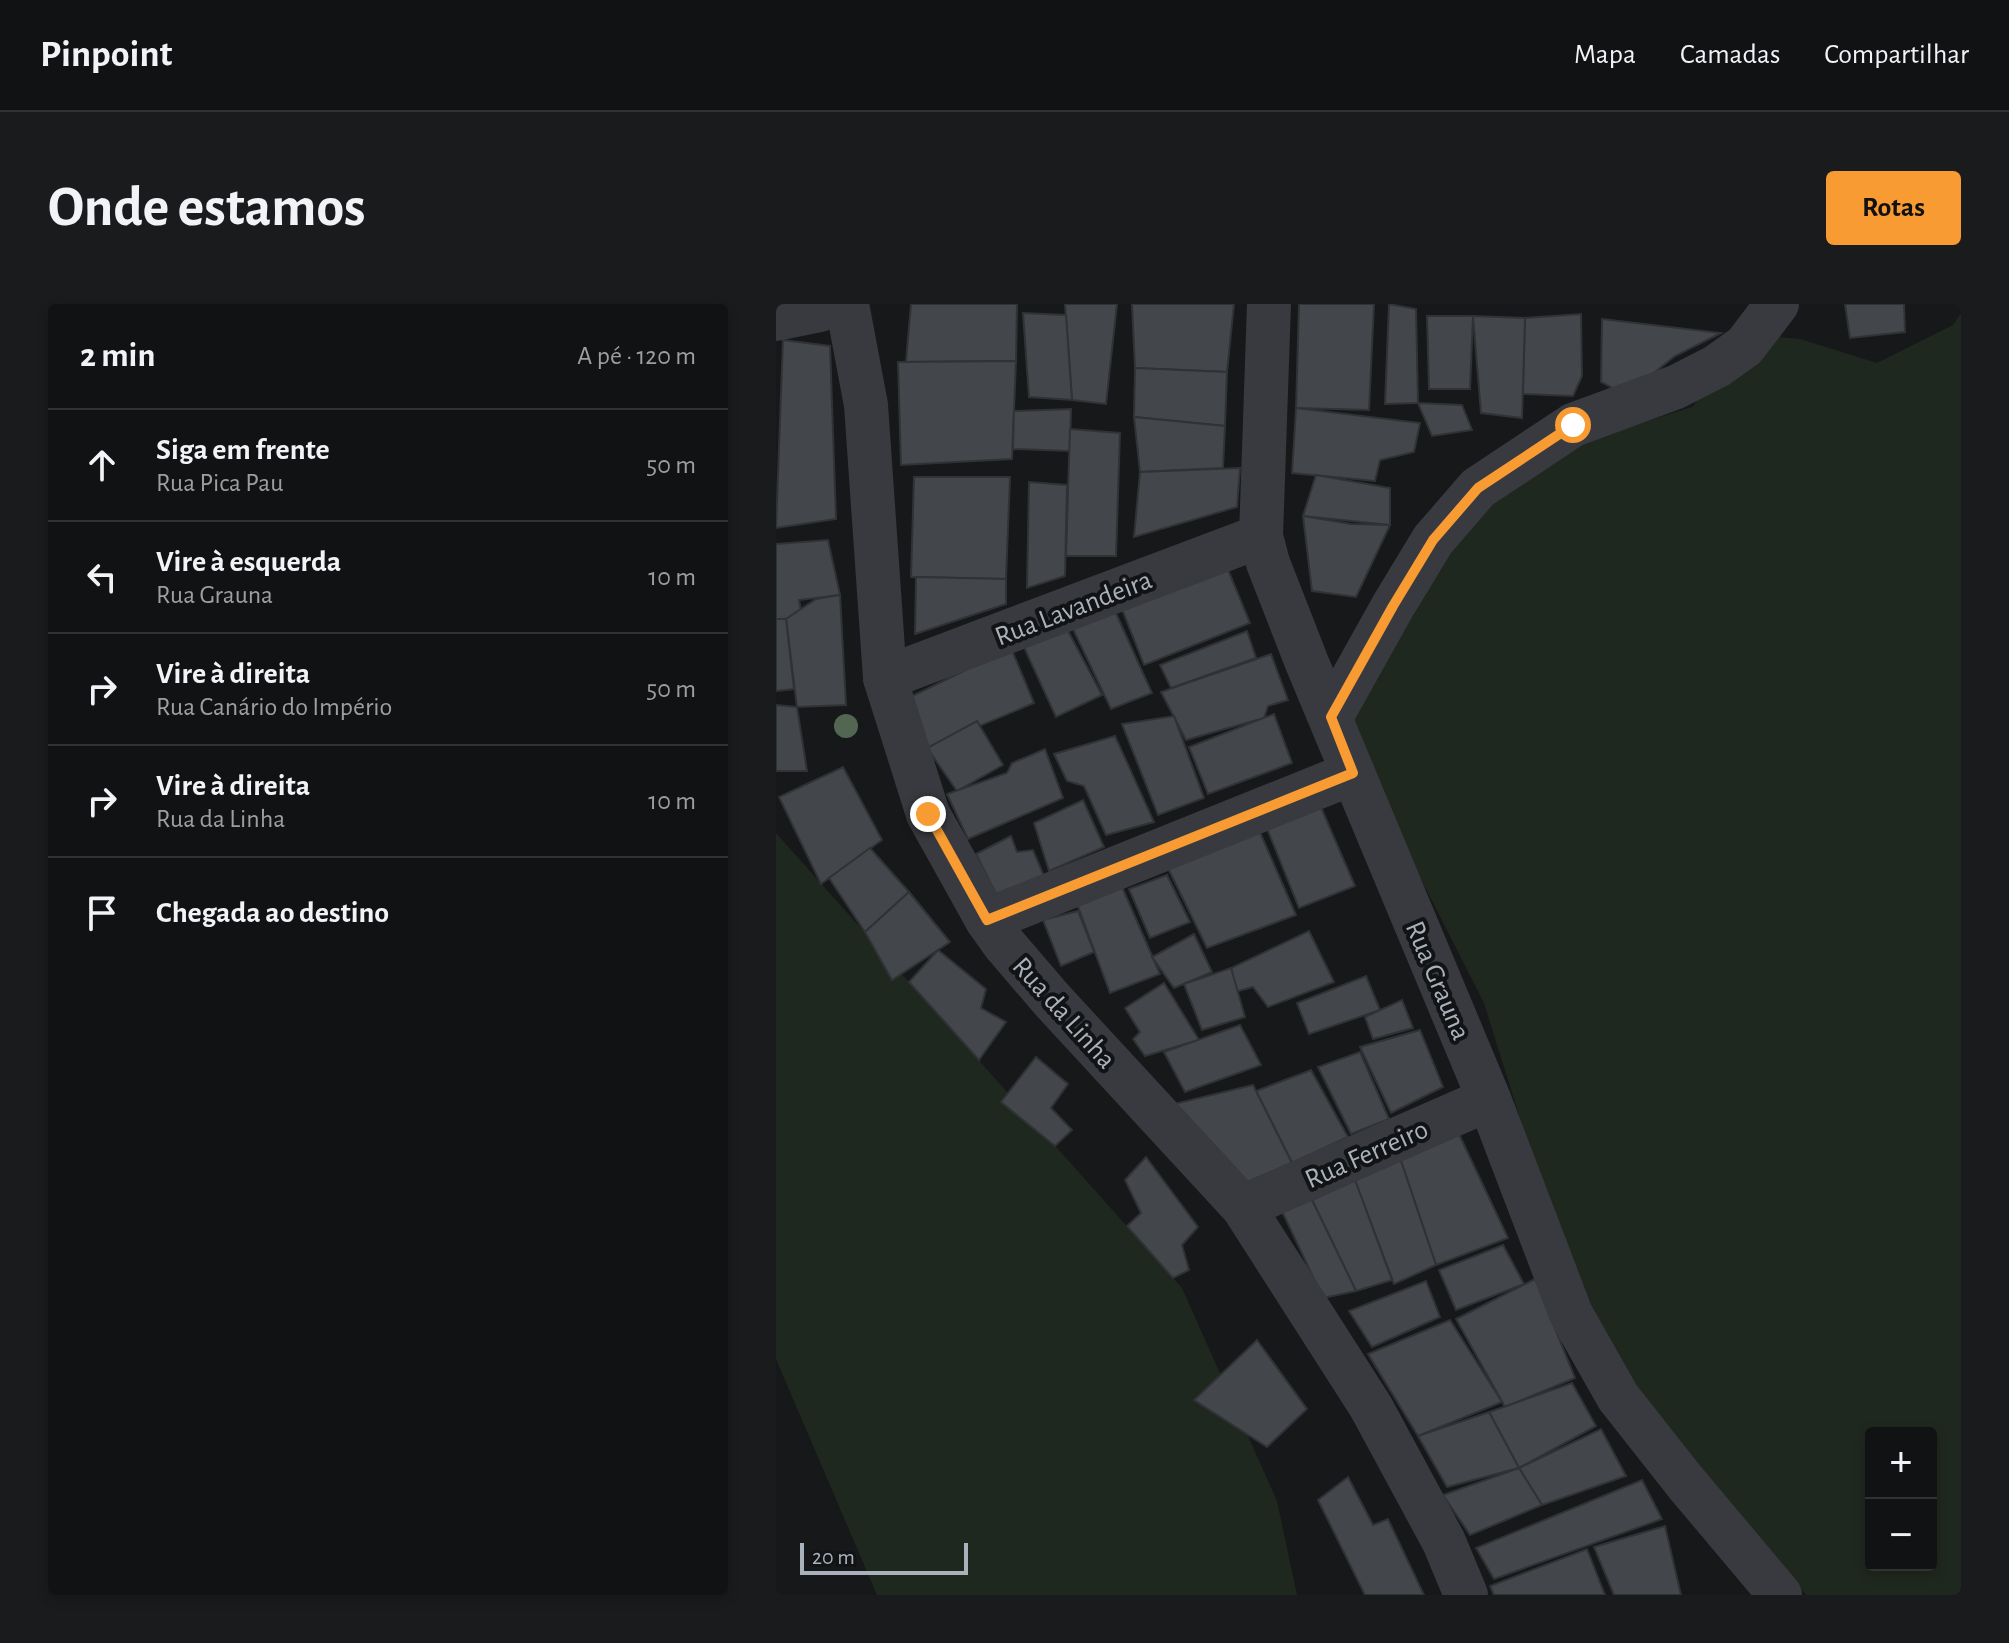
<!DOCTYPE html>
<html lang="pt">
<meta charset="utf-8">
<style>
:root{--surface:#111214;--page:#1a1b1d;--text:#f1f3f6;--muted:#9c9ea0;--line:#303234;--accent:#f79b32}
body{margin:0;font-family:"Alegreya Sans",sans-serif;background:var(--page);color:var(--text)}
.controls{position:absolute;right:24px;bottom:24px;display:grid;overflow:hidden;border-radius:8px;box-shadow:0 4px 12px #0003}
.controls button{width:72px;height:72px;display:grid;place-items:center;padding:0;border:0;border-bottom:2px solid var(--line);background:var(--surface);color:var(--text);font:40px sans-serif}
.scale{position:absolute;left:24px;bottom:20px;width:168px;box-sizing:border-box;padding-left:8px;border:4px solid #a9b1ba;border-top:0;font-size:22px;line-height:28px;white-space:nowrap;color:#a9b1ba;-webkit-text-stroke:6px #121315;paint-order:stroke}
.stop{position:absolute;width:24px;height:24px;margin:-18px;border:6px solid #f79b32;border-radius:50%;background:#fff}
.stop.end{background:#f79b32;border-color:#fff;box-shadow:0 2px 8px #0008}
.list{margin:0;padding:0;list-style:none}
h2{display:flex;justify-content:space-between;align-items:center;height:104px;margin:0;padding:0 32px;font-size:34px}
h2 small{font-size:26px;font-weight:400;color:var(--muted)}
.list li{display:grid;grid-template-columns:52px 1fr auto;gap:24px;align-items:center;box-sizing:border-box;height:112px;padding:0 32px;border-top:2px solid var(--line)}
.list b{display:block;font-size:30px;white-space:nowrap}
.list p{margin:0;font-size:26px;white-space:nowrap;color:var(--muted)}
.list em{font-size:26px;font-style:normal;color:var(--muted)}
.icon{flex:none;width:44px;height:44px;fill:none;stroke:currentColor;stroke-width:2;stroke-linecap:round;stroke-linejoin:round}
.map{position:relative;flex:none;width:1185px;height:1291px;overflow:hidden;border-radius:8px}
header{display:flex;align-items:center;gap:48px;box-sizing:border-box;height:112px;padding:0 40px;background:var(--surface);border-bottom:2px solid var(--line)}
header strong{font-size:38px}
nav{display:flex;gap:44px;margin-inline-start:auto;font-size:28px}
.intro{display:flex;align-items:center;justify-content:space-between;box-sizing:border-box;height:192px;padding:0 48px}
h1{margin:0;font-size:56px}
.button{padding:20px 36px;border-radius:8px;background:var(--accent);color:#111;font-size:28px;font-weight:700}
main{display:flex;gap:48px;padding:0 48px}
aside{flex:1;background:var(--surface);border-radius:8px;box-shadow:0 4px 12px #0003}
.map>svg:first-child{display:block}
</style>
<header>
<strong>Pinpoint</strong>
<nav><a>Mapa</a><a>Camadas</a><a>Compartilhar</a></nav>
</header>
<div class="intro"><h1>Onde estamos</h1><a class="button">Rotas</a></div>
<main>
<aside>
<h2>2 min<small>A pé · 120 m</small></h2>
<ul class="list">
<li><svg class="icon" aria-label="ahead" viewBox="0 0 24 24"><path d="M12 20V5M6 11l6-6 6 6"/></svg><div><b>Siga em frente</b><p>Rua Pica Pau</p></div><em>50 m</em></li>
<li><svg class="icon" aria-label="left" viewBox="0 0 24 24"><path d="M17 20v-9H6M10 6l-5 5 5 5"/></svg><div><b>Vire à esquerda</b><p>Rua Grauna</p></div><em>10 m</em></li>
<li><svg class="icon" aria-label="right" viewBox="0 0 24 24"><path d="M7 20v-9h11M14 6l5 5-5 5"/></svg><div><b>Vire à direita</b><p>Rua Canário do Império</p></div><em>50 m</em></li>
<li><svg class="icon" aria-label="right" viewBox="0 0 24 24"><path d="M7 20v-9h11M14 6l5 5-5 5"/></svg><div><b>Vire à direita</b><p>Rua da Linha</p></div><em>10 m</em></li>
<li><svg class="icon" aria-label="arrive" viewBox="0 0 24 24"><path d="M6 21V4h12l-3 4 3 4H6"/></svg><div><b>Chegada ao destino</b></div></li>
</ul>
</aside>
<div class="map">
<svg width="1185" height="1291" viewBox="0 0 1185 1291">
<rect width="100%" height="100%" fill="#17181a"/>
<!-- green -->
<g fill="#1f281f" fill-rule="evenodd">
<path d="M1185,9v1282h-155l-216,-252 -106,-340 -155,-305 150,-195 112,-64 101,-32 56,-73 52,5 77,24 76,-38zM1095,1129h60v132h-60z"/>
<path d="M0,529l406,455 95,213 20,94h-420l-101,-236z"/>
</g>
<!-- building -->
<g fill="#43464a" stroke="#313236" stroke-width="2">
<path d="M135,0h106l-1,57 -110,1z"/>
<path d="M289,0h52l-11,100 -34,-4z"/>
<path d="M356,0h102l-7,68 -92,-4z"/>
<path d="M523,0h75l-5,106 -73,-2z"/>
<path d="M613,0l27,5 2,94 -33,1z"/>
<path d="M1069,0h59l1,28 -55,6z"/>
<path d="M247,9l43,2 6,85 -43,-3z"/>
<path d="M805,10l1,62 -9,20 -50,-2 2,-76z"/>
<path d="M651,12h46l-3,73h-41z"/>
<path d="M697,12l52,2 -3,100 -41,-5z"/>
<path d="M826,15l119,14 -46,23 -49,39 -25,-13z"/>
<path d="M7,36l47,6 6,173 -60,9z"/>
<path d="M240,57l-4,98 -111,6 -3,-103z"/>
<path d="M359,64l92,4 -2,54 -91,-9z"/>
<path d="M642,99l44,2 10,25 -40,6z"/>
<path d="M520,104l124,15 -6,29 -34,8 -5,21 -83,-8z"/>
<path d="M295,105l-1,42 -57,-2 1,-38z"/>
<path d="M358,113l91,9 -2,42 -83,4z"/>
<path d="M294,125l50,4 -4,123h-50z"/>
<path d="M464,164l-3,39 -103,30 6,-65z"/>
<path d="M540,171l74,13v37l-87,-9z"/>
<path d="M138,173h96l-4,102 -95,-2z"/>
<path d="M253,178l38,3 -2,91 -38,12z"/>
<path d="M527,212l48,8 39,1 -34,72 -44,-6z"/>
<path d="M52,236l12,55 -41,5 4,21 -27,-2v-75z"/>
<path d="M448,256l26,63 -106,42 -24,-61z"/>
<path d="M140,273l90,2v25l-91,30z"/>
<path d="M64,291l6,110 -49,2 -11,-88 30,-20z"/>
<path d="M334,296l42,93 -41,16 -41,-86z"/>
<path d="M0,315h10l8,70 -18,2z"/>
<path d="M290,323l36,68 -46,22 -33,-72z"/>
<path d="M471,327l9,27 -85,30 -11,-23z"/>
<path d="M235,344l23,55 -107,45 -21,-49z"/>
<path d="M495,350l17,46 -20,6 -4,12 -78,22 -25,-48z"/>
<path d="M0,401l21,2 10,64h-31z"/>
<path d="M498,410l18,49 -84,31 -19,-47z"/>
<path d="M398,412l30,82 -46,17 -36,-91z"/>
<path d="M201,417l26,44 -46,26 -30,-43z"/>
<path d="M339,432l39,86 -48,13 -22,-49 -17,-5 -13,-27z"/>
<path d="M269,445l18,49 -95,41 -21,-45 60,-21 5,-10z"/>
<path d="M67,463l39,73 -61,44 -42,-87z"/>
<path d="M541,494l38,88 -56,22 -35,-87z"/>
<path d="M307,496l21,47 -55,24 -15,-48z"/>
<path d="M480,519l40,92 -89,33 -43,-88z"/>
<path d="M235,532l6,16 16,-2 11,26 -45,24 -23,-46z"/>
<path d="M94,544l39,44 -44,40 -36,-54z"/>
<path d="M391,571l23,47 -40,16 -21,-49z"/>
<path d="M343,576l41,94 -50,19 -33,-89z"/>
<path d="M133,588l41,50 -58,38 -27,-48z"/>
<path d="M302,607l16,41 -33,14 -18,-46z"/>
<path d="M533,627l25,51 -66,25 -15,-20 -18,5 -4,-24z"/>
<path d="M418,630l18,38 -38,16 -22,-31z"/>
<path d="M162,646l48,39 -5,19 25,14 -27,38 -70,-78z"/>
<path d="M455,664l14,49 -43,13 -18,-46z"/>
<path d="M590,672l14,34 -71,24 -12,-31z"/>
<path d="M388,679l35,57 -54,16 -12,-17 7,-7 -15,-24z"/>
<path d="M626,696l11,28 -40,11 -8,-22z"/>
<path d="M464,721l21,40 -76,27 -21,-40z"/>
<path d="M644,726l23,57 -52,26 -31,-66z"/>
<path d="M584,748l29,67 -38,15 -33,-67z"/>
<path d="M260,753l32,27 -17,24 21,22 -17,16 -54,-44z"/>
<path d="M535,766l37,67 -56,26 -36,-72z"/>
<path d="M477,781l39,78 -49,21 -69,-80z"/>
<path d="M682,828l50,106 -72,27 -36,-107z"/>
<path d="M370,853l52,70 -16,18 7,25 -16,8 -46,-52 14,-13 -16,-33z"/>
<path d="M624,854l36,107 -42,19 -42,-111z"/>
<path d="M579,876l37,100 -36,11 -44,-91z"/>
<path d="M536,896l44,91 -33,7 -43,-91z"/>
<path d="M727,941l21,39 -68,26 -17,-40z"/>
<path d="M759,975l40,99 -70,29 -49,-88z"/>
<path d="M650,977l14,36 -68,30 -23,-36z"/>
<path d="M674,1016l52,82 -84,34 -50,-82z"/>
<path d="M481,1036l50,69 -40,38 -73,-47z"/>
<path d="M796,1079l24,43 -77,42 -30,-56z"/>
<path d="M713,1108l30,56 -72,19 -29,-51z"/>
<path d="M825,1125l25,47 -84,29 -23,-37z"/>
<path d="M743,1164l23,37 -72,30 -27,-40z"/>
<path d="M572,1173l25,48 15,-6 36,76h-59l-47,-95z"/>
<path d="M866,1176l20,39 -168,60 -18,-31z"/>
<path d="M889,1222l16,69h-67l-20,-48z"/>
<path d="M811,1245l18,46h-111l-4,-9z"/>
</g>
<g fill="none" stroke-linecap="round" stroke-linejoin="round">
<!-- minor -->
<g stroke="#383a3f" stroke-width="44">
<path d="M71,0l19,101 19,273 43,136 59,106 17,24 48,56 191,207 128,200 73,135 22,53"/>
<path d="M493,0l-8,232 7,27 39,100 182,436 82,215 47,83 67,85 95,113"/>
<path d="M0,15l44,-9 9,-6"/>
<path d="M109,374l376,-142"/>
<path d="M555,413l62,-111 40,-66 45,-52 95,-63 103,-38 41,-21 28,-20 32,-42"/>
<path d="M211,616l366,-147"/>
<path d="M467,903l246,-108"/>
</g>
</g>
<!-- trees -->
<circle fill="#526652" cx="70" cy="422" r="12"/>
<g fill="none" stroke-linecap="round" stroke-linejoin="round">
<!-- route -->
<path stroke="#f79b32" stroke-width="10" d="M152,510l59,106 366,-147 -22,-56 62,-111 40,-66 45,-52 95,-63"/>
</g>
<g text-anchor="middle" stroke-width="8" stroke-linejoin="round" paint-order="stroke">
<!-- street labels -->
<g font-size="28" fill="#a9b1ba" stroke="#121315">
<text transform="translate(297 303) rotate(-21)" y="10">Rua Lavandeira</text>
<text transform="translate(663 676) rotate(67)" y="10">Rua Grauna</text>
<text transform="translate(289 708) rotate(48)" y="10">Rua da Linha</text>
<text transform="translate(590 849) rotate(-24)" y="10">Rua Ferreiro</text>
</g>
</g>
</svg>
<div class="controls">
<button>+</button>
<button>−</button>
</div>
<div class="scale">20 m</div>
<div class="stop" style="left:797px;top:121px"></div>
<div class="stop end" style="left:152px;top:510px"></div>
</div>
</main>
